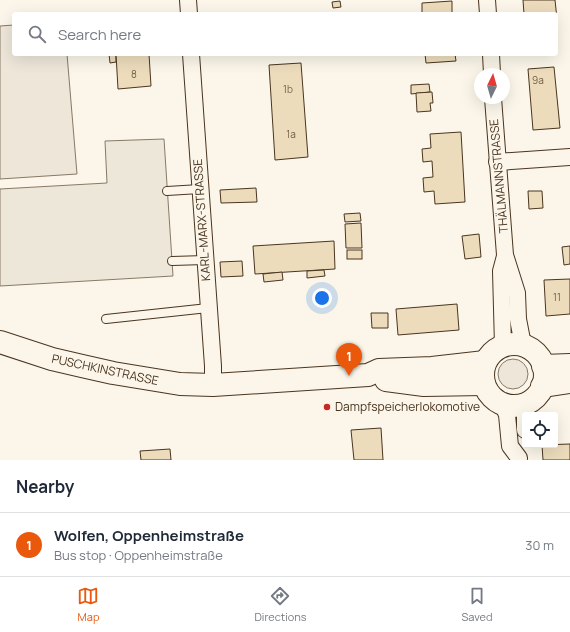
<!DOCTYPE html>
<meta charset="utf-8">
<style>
:root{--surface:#fff;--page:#f6f6f7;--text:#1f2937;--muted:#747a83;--line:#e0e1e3;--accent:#ea580c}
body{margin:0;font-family:Manrope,sans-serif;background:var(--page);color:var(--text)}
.controls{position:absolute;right:12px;bottom:12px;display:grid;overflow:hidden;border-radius:4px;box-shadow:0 4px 16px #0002}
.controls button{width:36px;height:36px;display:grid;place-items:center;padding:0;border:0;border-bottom:1px solid var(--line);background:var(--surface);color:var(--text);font:20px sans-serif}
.compass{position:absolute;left:474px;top:68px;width:36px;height:36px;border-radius:50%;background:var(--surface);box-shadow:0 4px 16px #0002;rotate:5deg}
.you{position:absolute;left:322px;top:298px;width:14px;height:14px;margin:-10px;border:3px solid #fff;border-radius:50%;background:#1a73e8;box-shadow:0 0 0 6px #1a73e833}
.badge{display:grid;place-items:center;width:26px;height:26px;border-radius:50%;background:var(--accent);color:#fff;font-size:13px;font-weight:700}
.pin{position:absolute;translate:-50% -33px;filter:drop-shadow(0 1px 2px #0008)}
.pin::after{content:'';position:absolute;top:21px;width:14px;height:12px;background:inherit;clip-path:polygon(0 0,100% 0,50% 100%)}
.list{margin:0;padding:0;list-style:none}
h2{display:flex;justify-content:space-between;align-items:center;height:52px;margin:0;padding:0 16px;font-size:17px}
h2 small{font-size:13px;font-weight:400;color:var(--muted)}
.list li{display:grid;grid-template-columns:26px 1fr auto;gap:12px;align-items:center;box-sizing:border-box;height:64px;padding:0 16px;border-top:1px solid var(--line)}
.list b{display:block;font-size:15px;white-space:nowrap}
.list p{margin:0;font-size:13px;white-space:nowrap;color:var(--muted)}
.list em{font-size:13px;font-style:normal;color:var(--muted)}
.icon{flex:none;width:22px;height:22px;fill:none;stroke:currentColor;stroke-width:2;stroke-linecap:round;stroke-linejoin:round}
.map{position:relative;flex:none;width:570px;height:460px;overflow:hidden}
.search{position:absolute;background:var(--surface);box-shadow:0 4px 16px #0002;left:12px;right:12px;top:12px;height:44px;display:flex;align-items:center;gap:10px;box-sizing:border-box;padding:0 14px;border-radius:4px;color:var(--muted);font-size:15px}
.sheet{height:116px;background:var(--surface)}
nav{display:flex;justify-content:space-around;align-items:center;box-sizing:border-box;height:56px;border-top:1px solid var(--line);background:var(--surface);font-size:11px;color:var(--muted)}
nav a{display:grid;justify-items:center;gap:2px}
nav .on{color:var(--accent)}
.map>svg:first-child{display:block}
</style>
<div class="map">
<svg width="570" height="460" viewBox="0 0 570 460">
<rect width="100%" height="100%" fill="#fbf6e9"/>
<!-- green -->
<g fill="#ede6d9" stroke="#887966">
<path d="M14,25v29h53l10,120 -77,5v-153z"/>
<circle cx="513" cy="374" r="15"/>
</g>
<!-- parking -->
<path fill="#ede7d9" stroke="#887966" d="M164,139l9,137 -173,10v-97l107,-6 -2,-42z"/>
<!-- building -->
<g fill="#ecdcbc" stroke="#4a3520">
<path d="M523,0h32l2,19 -1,-5h-32z"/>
<path d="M340,1l1,6 -8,1 -1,-6z"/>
<path d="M452,1v13h-30v-11z"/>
<path d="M109,54h7v8l-6,1z"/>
<path d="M116,54h33l2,32 -33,3z"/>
<path d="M425,54h30l1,7 -30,2z"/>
<path d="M301,63l7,94 -33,3 -6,-95z"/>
<path d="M554,67l6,61 -27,2 -5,-61z"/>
<path d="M429,84l1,8 -19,2v-9z"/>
<path d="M432,92l1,11h-3l1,8 -14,1 -1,-19z"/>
<path d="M461,132l4,70 -30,2 -1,-13 -10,1 -1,-14 10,-1 -1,-16 -9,1 -1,-13 9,-1 -1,-14z"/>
<path d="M256,188l1,14 -36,1 -1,-13z"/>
<path d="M528,191h14l1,17 -14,1z"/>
<path d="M360,213l1,8 -16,1 -1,-8z"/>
<path d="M361,223l1,25h-16l-1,-24z"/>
<path d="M479,234l2,23 -16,2 -3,-23z"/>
<path d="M334,241l1,28 -80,5 -2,-28z"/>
<path d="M570,246v18l-6,1 -2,-18z"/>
<rect x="347" y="250" width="15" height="9"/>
<path d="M242,261l1,15 -22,1 -1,-15z"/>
<path d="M324,270l1,6 -18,2v-7z"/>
<path d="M282,272l1,8 -19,2 -1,-8z"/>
<path d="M570,279v35l-24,2 -2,-36z"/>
<path d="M457,304l2,26 -61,5 -2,-26z"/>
<path d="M371,313h17v15h-16z"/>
<path d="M381,428l2,32h-29l-3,-30z"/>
<path d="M570,444v16h-27l-1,-15z"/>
<path d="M170,449l1,11h-30l-1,-9z"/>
</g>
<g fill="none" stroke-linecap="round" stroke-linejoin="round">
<!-- lane casing -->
<g stroke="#4a3520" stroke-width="10">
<g id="lane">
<path d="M167,191l33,-2"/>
<path d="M172,261l33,-1"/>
<path d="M106,319l102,-11"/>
</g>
</g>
<!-- street casing -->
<g stroke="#4a3520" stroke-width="18">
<g id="street">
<path d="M188,0l1,14"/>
<path d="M487,0l1,14"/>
<path d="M191,54l22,312v19"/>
<path d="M491,54l1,20"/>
<path d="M493,98l12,157 12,38 1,26 5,26"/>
<path d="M497,162l73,-5"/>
<path d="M503,346l-2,-75 4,-15"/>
<path d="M502,403l5,12 3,31 9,12"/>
<path d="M525,430v-15l2,-13"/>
</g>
</g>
<!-- secondary casing -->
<g stroke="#4a3520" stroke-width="24">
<g id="secondary">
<path d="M0,342l52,17 30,7 31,7 67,11 33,1 155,-10 11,-5 53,-2 53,-6"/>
<circle cx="514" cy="375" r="31"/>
<path d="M543,366l27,-1"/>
<path d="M386,380l38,5 60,-1"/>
<path d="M542,386l28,-4"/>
</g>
</g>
<!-- lane -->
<use href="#lane" stroke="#fbf6e9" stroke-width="8"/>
<!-- street -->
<use href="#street" stroke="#fbf6e9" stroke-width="16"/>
<!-- secondary -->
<use href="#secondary" stroke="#fbf6e9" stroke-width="22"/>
</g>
<!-- markers -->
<circle fill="#c62828" stroke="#fbf6e9" stroke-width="1.5" cx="327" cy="407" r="4"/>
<g text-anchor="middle" stroke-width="3" stroke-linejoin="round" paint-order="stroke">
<!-- number labels -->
<g font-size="10" fill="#725f47">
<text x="134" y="78">8</text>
<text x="538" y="84">9a</text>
<text x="288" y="93">1b</text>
<text x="291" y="138">1a</text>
<text x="557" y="301">11</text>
</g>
<!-- street labels -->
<g font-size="12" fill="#4a3520" stroke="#fbf6e9">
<text transform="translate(499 176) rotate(-95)" y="4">THÄLMANNSTRASSE</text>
<text transform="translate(202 220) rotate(-94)" y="4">KARL-MARX-STRASSE</text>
<text transform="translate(105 370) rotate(12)" y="4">PUSCHKINSTRASSE</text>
</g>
<!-- poi labels -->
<g font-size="12" fill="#4a3520" stroke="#fbf6e9" text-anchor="start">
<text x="335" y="411">Dampfspeicherlokomotive</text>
</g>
</g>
</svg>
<div class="controls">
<button><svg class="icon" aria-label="locate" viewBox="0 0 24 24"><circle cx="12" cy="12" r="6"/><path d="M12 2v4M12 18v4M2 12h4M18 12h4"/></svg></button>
</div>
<svg class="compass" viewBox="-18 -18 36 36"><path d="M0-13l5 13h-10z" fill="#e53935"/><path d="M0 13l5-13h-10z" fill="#747a83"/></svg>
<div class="you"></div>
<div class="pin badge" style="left:349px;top:376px">1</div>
<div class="search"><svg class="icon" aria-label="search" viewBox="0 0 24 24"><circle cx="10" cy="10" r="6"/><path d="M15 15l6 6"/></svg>Search here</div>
</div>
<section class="sheet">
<h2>Nearby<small></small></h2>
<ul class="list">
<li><span class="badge">1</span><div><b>Wolfen, Oppenheimstraße</b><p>Bus stop · Oppenheimstraße</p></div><em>30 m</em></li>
</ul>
</section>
<nav>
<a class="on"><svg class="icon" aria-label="map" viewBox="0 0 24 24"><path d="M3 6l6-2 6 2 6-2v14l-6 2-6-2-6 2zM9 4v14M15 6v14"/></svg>Map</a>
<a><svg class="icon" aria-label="directions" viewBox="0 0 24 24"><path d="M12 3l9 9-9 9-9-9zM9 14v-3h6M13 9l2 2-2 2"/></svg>Directions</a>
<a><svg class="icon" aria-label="saved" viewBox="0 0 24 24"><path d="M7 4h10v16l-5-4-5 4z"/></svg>Saved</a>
</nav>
